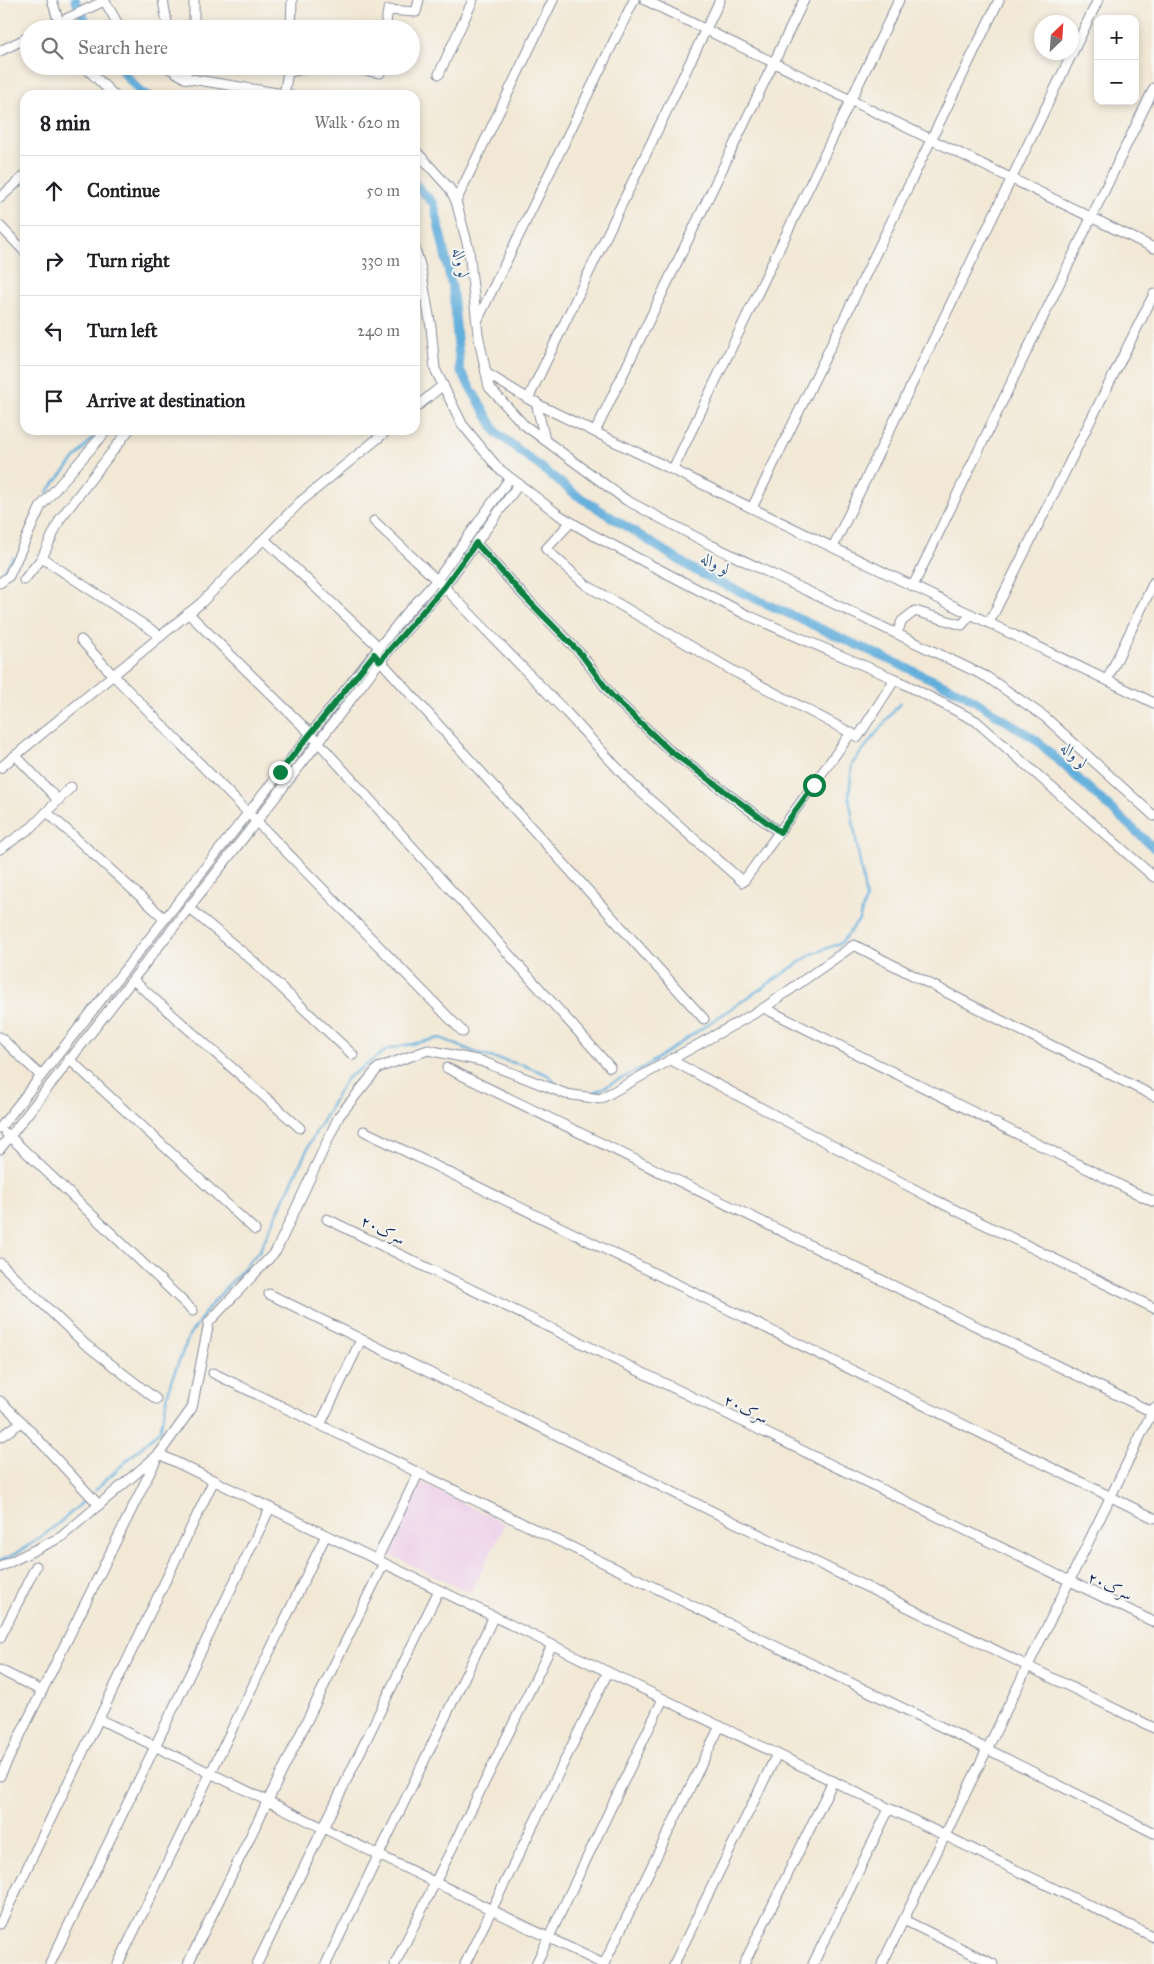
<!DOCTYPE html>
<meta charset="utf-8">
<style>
:root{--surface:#fff;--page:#f2f2f2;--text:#202124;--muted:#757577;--line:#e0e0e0}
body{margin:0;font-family:"IM FELL Great Primer",Amiri,serif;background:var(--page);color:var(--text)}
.controls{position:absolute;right:15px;top:15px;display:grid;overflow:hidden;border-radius:10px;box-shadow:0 2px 8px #0003}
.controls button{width:45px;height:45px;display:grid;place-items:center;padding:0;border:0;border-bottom:1px solid var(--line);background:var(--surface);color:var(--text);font:25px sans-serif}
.compass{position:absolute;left:1034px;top:15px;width:45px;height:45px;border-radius:50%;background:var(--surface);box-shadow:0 2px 8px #0003;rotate:25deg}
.stop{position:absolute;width:15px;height:15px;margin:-11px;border:4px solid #0b8043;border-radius:50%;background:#fff}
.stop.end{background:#0b8043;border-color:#fff;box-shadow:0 1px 5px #0008}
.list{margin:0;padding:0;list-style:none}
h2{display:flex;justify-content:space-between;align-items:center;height:65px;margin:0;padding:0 20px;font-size:21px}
h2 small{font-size:16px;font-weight:400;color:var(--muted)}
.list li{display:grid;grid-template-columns:32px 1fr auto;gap:15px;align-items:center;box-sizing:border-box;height:70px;padding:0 20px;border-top:1px solid var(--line)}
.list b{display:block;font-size:19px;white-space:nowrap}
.list em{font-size:16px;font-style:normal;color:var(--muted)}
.icon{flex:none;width:28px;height:28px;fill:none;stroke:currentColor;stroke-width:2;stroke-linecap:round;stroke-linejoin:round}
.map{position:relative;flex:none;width:1154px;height:1964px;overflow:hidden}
.search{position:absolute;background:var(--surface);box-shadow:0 2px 8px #0003;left:20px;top:20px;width:400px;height:55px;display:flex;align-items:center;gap:12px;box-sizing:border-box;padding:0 18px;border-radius:28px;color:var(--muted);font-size:19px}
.panel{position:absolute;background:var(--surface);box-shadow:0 2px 8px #0003;left:20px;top:90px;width:400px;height:345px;border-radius:15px}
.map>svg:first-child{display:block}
</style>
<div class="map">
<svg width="1154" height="1964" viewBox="0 0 1154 1964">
<rect width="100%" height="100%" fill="#f6f6f2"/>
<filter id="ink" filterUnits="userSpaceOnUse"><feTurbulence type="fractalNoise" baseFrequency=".02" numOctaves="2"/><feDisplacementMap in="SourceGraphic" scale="10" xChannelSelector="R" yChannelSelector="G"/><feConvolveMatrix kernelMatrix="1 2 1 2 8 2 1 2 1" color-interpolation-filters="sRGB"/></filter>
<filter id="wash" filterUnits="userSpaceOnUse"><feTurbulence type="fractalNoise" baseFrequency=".0096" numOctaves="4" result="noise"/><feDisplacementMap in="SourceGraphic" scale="20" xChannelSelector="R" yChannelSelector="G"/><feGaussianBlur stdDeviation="1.12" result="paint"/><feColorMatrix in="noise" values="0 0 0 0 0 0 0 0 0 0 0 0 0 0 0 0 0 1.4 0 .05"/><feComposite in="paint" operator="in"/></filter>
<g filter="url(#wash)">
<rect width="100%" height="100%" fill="#f2e8d5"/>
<!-- built -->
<path fill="#edd1e9" d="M422,1483l83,41 -34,69 -84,-40z"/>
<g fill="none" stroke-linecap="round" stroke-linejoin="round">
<!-- stream -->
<g stroke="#64afdc" stroke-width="2.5">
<path d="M47,492l52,-62"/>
<path d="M0,577l13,-20"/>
<path d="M589,1095l57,-29 166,-112 29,-11 18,-23 7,-21 -17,-102 3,-33 48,-61"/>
<path d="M95,1490l65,-60 11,-49 18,-45 20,-29 51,-57 52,-111 34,-60 42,-30 52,-11 42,17 41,10 25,10 12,13"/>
<path d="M0,1561c32,-14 59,-37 85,-61"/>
</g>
<!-- canal -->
<g stroke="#64afdc" stroke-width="9">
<path d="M75,0l15,29"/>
<path d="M118,66l23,27 7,2"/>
<path d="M415,184l19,20 19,88 7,78 37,63 78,61 124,79 265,121 71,45 119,109"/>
</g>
</g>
</g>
<g filter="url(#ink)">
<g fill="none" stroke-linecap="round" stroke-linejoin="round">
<!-- minor casing -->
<g stroke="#868c9a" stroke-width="11">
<g id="minor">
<path d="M52,0l9,29"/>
<path d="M104,0l17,29"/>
<path d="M163,0l5,29"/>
<path d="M645,0l509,248"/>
<path d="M45,29l59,-28"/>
<path d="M194,29v-29"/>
<path d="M291,29l1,-29"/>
<path d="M385,29l3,-19 28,2 3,-12"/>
<path d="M0,51l29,-14"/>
<path d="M84,66l30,29"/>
<path d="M166,66l19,12 105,17"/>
<path d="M342,66l38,7 1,-7"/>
<path d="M289,72l29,-6"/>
<path d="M439,74l34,-74"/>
<path d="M185,78l3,-12"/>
<path d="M284,94l5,-27"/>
<path d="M415,150l35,39 6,12 13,49 9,84 11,53 34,37 103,76 85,45 276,132 58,40 109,99"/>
<path d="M0,198l25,-23"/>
<path d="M456,201l97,-201"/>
<path d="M0,226l25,26"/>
<path d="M415,249l5,16 11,62 4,42 27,55 36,44 61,47 32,19 156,81 148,64 81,42 178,156"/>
<path d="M477,321l157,-321"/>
<path d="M486,373l51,31 617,299"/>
<path d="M528,399l192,-399"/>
<path d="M536,402l9,38"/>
<path d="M415,408l28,-23"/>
<path d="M595,432l209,-432"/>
<path d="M673,469l226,-469"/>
<path d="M752,508l247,-508"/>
<path d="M374,521l70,66 122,125 67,73 110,97 108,-149 7,4 37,-58"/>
<path d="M571,522l-25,27 40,36 149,87 116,61"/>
<path d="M264,539l115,108"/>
<path d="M476,543l48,53 57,58 30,41 58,55 110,82"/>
<path d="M833,547l265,-547"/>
<path d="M42,558l119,78"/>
<path d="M24,580l18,-22 18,-39 69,-89"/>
<path d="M0,583l9,-7 32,-70 66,-76"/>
<path d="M913,586l241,-498"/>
<path d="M188,613l123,121 299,333"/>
<path d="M989,623l165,-329"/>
<path d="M897,633l5,-12 13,-10 47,14 9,-11"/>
<path d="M81,640l32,35 350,357"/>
<path d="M378,658l326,361"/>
<path d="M1107,680l47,-98"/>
<path d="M16,756l42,44"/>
<path d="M0,768l201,-165 99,-101 88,-72"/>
<path d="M47,812l118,107"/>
<path d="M0,849l32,-22 39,-40"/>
<path d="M189,908l63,52 101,95"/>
<path d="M133,980l167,148"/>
<path d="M764,1008l390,194"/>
<path d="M0,1037l41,39"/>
<path d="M69,1059l186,171"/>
<path d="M671,1060l260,138 223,110"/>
<path d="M447,1068l707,345"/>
<path d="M0,1128l346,-439 59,-74 32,-35 73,-102"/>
<path d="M364,1131l790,387"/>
<path d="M6,1133l187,178"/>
<path d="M0,1149l317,-405 63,-83 64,-74 75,-103"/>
<path d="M327,1219l827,403"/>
<path d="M0,1263l85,81 71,55"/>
<path d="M269,1294l885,434"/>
<path d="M213,1373l774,376 167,84"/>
<path d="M0,1401l22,21 77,83"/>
<path d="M320,1425l41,-85"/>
<path d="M0,1437l22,-15"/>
<path d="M377,1559l41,-85"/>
<path d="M0,1567l61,-30 98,-83 33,-46 17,-86 67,-71 63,-135 39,-48 50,-18 53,11 85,33 34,5 164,-91 90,-63 160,82 140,69"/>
<path d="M0,1638l36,-72"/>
<path d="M0,1670l42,21"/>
<path d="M99,1719l504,245"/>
<path d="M0,1776l159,-322 995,483"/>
<path d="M904,1920l89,44"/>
<path d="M0,1924l214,-444"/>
<path d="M50,1964l220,-456"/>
<path d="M118,1964l208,-429"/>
<path d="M188,1964l196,-401"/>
<path d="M257,1964l182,-374"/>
<path d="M326,1964l168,-348"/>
<path d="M395,1964l157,-319"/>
<path d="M465,1964l143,-292"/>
<path d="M536,1964l127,-265"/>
<path d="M604,1964l116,-238"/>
<path d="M674,1964l103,-210"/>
<path d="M744,1964l89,-183"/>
<path d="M813,1964l76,-155"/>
<path d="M882,1964l272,-556"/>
</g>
</g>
<!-- minor -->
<use href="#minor" stroke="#fff" stroke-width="9"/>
</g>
</g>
<g fill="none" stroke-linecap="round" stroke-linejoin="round" filter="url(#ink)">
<!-- route -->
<path stroke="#0b8043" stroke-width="6" d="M280,772l94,-118 6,7 64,-74 32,-44 48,53 57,58 31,42 57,54 111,82 34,-47"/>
</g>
<g text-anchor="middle" stroke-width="4" stroke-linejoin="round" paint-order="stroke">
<!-- street labels -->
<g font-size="15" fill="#1b2f5e" stroke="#f6f6f2">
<text transform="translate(383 1230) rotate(26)" y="5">سرک۲۰</text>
<text transform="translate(746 1409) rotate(26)" y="5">سرک۲۰</text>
<text transform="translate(1110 1586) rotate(25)" y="5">سرک۲۰</text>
</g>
<!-- water labels -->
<g font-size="16" font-style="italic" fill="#315584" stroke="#f6f6f2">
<text transform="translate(462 263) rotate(78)" y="6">لو واله</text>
<text transform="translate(716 563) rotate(27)" y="6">لو واله</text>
<text transform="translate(1075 755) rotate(43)" y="6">لو واله</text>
</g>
</g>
</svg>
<div class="controls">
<button>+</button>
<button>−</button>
</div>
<svg class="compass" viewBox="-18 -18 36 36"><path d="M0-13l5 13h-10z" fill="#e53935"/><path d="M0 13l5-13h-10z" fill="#757577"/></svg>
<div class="stop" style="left:814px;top:785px"></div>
<div class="stop end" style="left:280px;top:772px"></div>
<div class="search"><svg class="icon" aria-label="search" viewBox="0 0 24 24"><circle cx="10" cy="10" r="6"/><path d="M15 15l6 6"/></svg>Search here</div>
<section class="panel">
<h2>8 min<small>Walk · 620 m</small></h2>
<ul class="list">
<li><svg class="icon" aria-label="ahead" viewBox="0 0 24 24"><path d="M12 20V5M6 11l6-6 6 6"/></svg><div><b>Continue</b></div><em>50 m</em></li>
<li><svg class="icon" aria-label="right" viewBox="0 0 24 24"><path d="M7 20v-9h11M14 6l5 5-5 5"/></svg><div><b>Turn right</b></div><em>330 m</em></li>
<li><svg class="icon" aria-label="left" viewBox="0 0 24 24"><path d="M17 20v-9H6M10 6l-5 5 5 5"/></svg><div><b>Turn left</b></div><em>240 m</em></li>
<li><svg class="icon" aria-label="arrive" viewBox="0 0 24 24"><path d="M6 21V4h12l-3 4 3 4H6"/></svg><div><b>Arrive at destination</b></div></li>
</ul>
</section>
</div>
